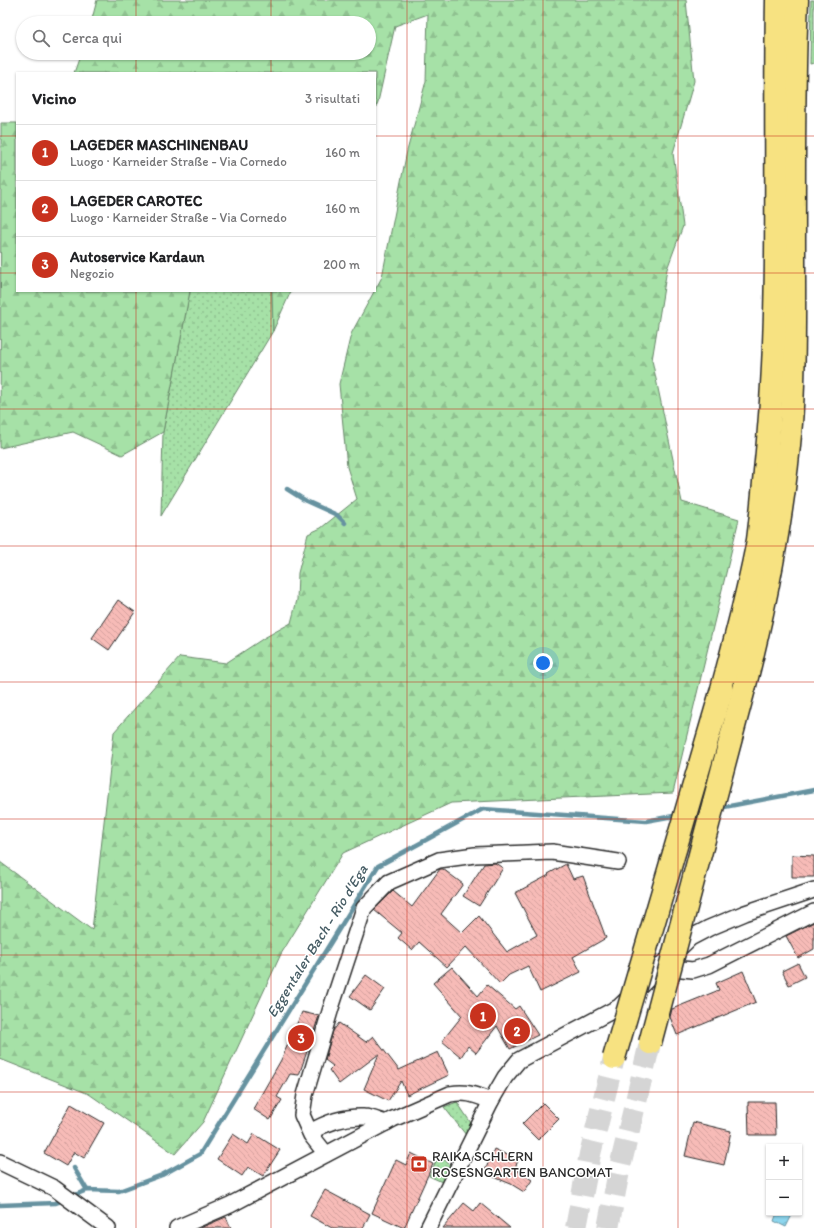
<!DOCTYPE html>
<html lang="it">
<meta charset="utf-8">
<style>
:root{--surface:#fff;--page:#f6f6f6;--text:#202124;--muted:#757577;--line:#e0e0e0;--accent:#c8321e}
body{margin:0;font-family:Itim,sans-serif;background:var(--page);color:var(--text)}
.controls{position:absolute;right:12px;bottom:12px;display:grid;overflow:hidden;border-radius:0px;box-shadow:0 1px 3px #0004}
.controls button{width:36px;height:36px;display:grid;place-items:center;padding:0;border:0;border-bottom:1px solid var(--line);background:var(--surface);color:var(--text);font:20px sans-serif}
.you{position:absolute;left:543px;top:663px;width:14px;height:14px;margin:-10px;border:3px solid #fff;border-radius:50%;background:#1a73e8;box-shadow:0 0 0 6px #1a73e833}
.badge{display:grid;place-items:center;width:26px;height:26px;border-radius:50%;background:var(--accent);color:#fff;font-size:13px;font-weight:700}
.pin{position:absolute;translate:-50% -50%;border:2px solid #fff;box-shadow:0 1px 4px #0006}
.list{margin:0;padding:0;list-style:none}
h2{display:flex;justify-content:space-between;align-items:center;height:52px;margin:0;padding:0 16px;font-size:17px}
h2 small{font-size:13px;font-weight:400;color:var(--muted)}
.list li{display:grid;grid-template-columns:26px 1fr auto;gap:12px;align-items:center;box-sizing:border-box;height:56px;padding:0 16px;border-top:1px solid var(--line)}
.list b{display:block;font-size:15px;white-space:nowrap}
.list p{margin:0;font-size:13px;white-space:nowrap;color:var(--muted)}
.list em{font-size:13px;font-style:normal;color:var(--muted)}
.icon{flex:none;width:22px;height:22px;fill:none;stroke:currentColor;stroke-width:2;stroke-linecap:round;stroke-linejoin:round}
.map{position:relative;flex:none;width:814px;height:1228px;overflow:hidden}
.search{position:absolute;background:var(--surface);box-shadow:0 1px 3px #0004;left:16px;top:16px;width:360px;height:44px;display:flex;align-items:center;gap:10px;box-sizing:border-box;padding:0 14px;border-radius:22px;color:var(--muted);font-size:15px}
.panel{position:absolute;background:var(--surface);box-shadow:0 1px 3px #0004;left:16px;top:72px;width:360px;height:220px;border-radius:0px}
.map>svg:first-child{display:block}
</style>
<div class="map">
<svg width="814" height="1228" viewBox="0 0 814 1228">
<defs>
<pattern id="grass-dots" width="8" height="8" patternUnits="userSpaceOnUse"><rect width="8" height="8" fill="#a6e1a7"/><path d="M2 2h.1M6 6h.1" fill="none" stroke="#8fc190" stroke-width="1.8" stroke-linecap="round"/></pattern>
<pattern id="forest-firs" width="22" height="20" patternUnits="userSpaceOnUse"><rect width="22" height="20" fill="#a6e1a7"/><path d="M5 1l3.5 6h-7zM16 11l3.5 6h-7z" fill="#8fc190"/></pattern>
<pattern id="water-waves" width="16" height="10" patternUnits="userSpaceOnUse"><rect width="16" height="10" fill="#8dd6ee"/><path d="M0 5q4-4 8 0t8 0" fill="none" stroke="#7ab8cc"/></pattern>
<pattern id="building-back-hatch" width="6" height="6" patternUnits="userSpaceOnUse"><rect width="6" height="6" fill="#f7bbb7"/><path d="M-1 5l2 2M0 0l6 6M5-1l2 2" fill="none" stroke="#d4a19e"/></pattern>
</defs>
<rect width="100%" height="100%" fill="#fff"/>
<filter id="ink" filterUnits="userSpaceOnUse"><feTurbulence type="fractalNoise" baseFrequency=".025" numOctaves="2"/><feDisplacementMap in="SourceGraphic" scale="8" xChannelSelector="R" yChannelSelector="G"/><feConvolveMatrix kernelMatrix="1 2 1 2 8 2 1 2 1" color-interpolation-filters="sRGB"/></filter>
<g filter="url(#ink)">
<!-- grass -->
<g fill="url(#grass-dots)" stroke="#688669">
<path d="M811,0h3v63l-4,1z"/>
<path d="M190,291h82l1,40 -112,185 2,-84z"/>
<path d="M457,1102l14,21 -5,12 -22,-28z"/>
<path d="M439,1155l11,10 -8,17 -13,-6z"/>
</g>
<!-- forest -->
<g fill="url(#forest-firs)" stroke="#688669">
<path d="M97,0h589l8,81 -21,72 10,73 -16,43 -15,91 30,142 57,17 -66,274 -222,10 -108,50 -62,101 -78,168 -28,32 -86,-60 -89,-35v-197l92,68 22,-198 66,-75 46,6 38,-25 27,-15 6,-23 1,-27 10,-39 13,-6 36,-29 -10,-32 -8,-83 12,-50 31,-57 25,-126 19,-70 2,-67 -33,12 -17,76 -3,7v-36h-301l7,-20h288v-30h-278z"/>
<path d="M1,123h16v168h173l-27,141 -41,23 -49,-23 -73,16z"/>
<path d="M272,291h19l-18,40z"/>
</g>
<!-- water -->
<path fill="url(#water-waves)" stroke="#6692a0" d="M777,1213h16l-7,14 -12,-6z"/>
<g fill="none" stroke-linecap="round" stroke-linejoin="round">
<!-- stream -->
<g stroke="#6692a0" stroke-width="4.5">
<path d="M287,489l19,12 31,14 8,8"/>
<path d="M719,808l95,-18"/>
<path d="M74,1168l13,22"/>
<path d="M70,1197l17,-7 32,1 43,-16 38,-21 178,-288 105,-57 163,12 33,-6"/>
<path d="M0,1205l56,-2 8,-3"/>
</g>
</g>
<!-- building -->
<g fill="url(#building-back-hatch)" stroke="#2b2b2b">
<path d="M118,600l17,12 -26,38 -17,-12z"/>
<path d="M792,855l22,1v21h-22z"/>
<path d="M495,863l8,5 -24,38 -16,-10 21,-32z"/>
<path d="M566,864l7,15 10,-3 23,62 -33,19 8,15 -41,20 -12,-26 -19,9 -9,9 -34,-37 -19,20 -28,-25 -7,8 -14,-12 4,-5 -28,-23 19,-19 19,16 28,-38h3l20,15 -22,30 21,19 17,-17 28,36 30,-17 -22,-42 34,-18 -1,-1z"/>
<path d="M814,922v27l-16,9 -12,-22z"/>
<path d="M798,963l7,14 -16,8 -7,-14z"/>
<path d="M452,967l26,29 9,-11 28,24 4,-3 19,29 -28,14 -13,-23 -21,27 -8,-7 -7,11 -19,-16 20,-25 -29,-33z"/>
<path d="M743,971l13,31 -79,33 -7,-18 2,-8 47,-19 -3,-7z"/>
<path d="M366,975l19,14 -15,21 -20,-14z"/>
<path d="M302,1012l17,4 -20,59 -9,-1 -13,23 5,3 -12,20 -17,-11 28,-49z"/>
<path d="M339,1023l27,19 7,-6 26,34 39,-18 11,23 -42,20 -6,-14 -13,20 -24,-12 15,-35 -40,30 -10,-14 4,-4 -8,-6 8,-29z"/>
<path d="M748,1102h27l1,33h-27z"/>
<path d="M543,1103l16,16 -21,21 -16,-16z"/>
<path d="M71,1104l33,19 -20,35 -10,-6 -8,14 -22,-13z"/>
<path d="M693,1122l38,9 -7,34 -39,-9z"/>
<path d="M233,1134l15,10 6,-10 26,16 -17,26 -15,-9 -6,9 -25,-17z"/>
<path d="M494,1149l24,11 -3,9 17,11 -8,12 -13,-8 -27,-11z"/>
<path d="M411,1153l22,11 -29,64 -32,-15 24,-53 10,5z"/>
<path d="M325,1190l45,24 -7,14h-31l-22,-12z"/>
<path d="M464,1203l10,8 6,-8 30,25h-67z"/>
<path d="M226,1217l5,11h-31z"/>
</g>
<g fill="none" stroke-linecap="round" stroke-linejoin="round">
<!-- highway-tunnel -->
<g stroke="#d5d5d5" stroke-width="22" stroke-dasharray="22 11" stroke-linecap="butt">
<path d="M576,1228l14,-74 24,-96"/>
<path d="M608,1228l11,-57 31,-128"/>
</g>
<!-- minor casing -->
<g stroke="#2b2b2b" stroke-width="18">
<g id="minor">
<path d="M663,963l19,6 11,1 16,-5 105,-53"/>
<path d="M310,1132c17,-10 35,-16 54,-15 7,0 15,4 22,6"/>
<path d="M326,1154l-15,-19 -9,-20 3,-20 26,-87 33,-100 25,-26 50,-22 36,-5 77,-3 66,10"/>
<path d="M0,1162l54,26 54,40"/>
<path d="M177,1228l53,-23 163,-86 57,-25c17,-3 25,1 41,7"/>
<path d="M428,1228l63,-127 14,-24 14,-17 100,-53 71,-69 19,-10 36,-15 69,-23"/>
</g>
</g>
<!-- highway casing -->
<g stroke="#2b2b2b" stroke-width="25">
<g id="highway">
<path d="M745,685c22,-86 39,-174 46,-262 4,-53 3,-107 3,-160 0,-88 -1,-175 3,-263"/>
<path d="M722,689c13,-49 27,-99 36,-149 3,-23 5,-46 7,-69 17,-157 9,-314 12,-471"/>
</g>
</g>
<!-- minor -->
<use href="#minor" stroke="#fff" stroke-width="15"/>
<!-- highway -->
<use href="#highway" stroke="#f7e281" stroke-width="22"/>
<!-- highway-bridge casing -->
<g stroke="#2b2b2b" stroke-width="25" stroke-linecap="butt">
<g id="highway-bridge">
<path d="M650,1043l95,-358"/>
<path d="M614,1058l108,-369"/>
</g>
</g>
<!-- highway-bridge -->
<use href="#highway-bridge" stroke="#f7e281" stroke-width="22"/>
</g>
</g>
<!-- grid -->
<path fill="none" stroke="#c8321e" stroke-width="1" stroke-opacity="0.55" d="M136,0v23M271,0v23M407,0v1228M543,0v1228M678,0v1228M136,53v20M271,53v20M0,136h17M375,136h439M0,273h17M375,273h439M136,291v937M271,291v937M0,409h814M0,546h814M0,682h814M0,819h814M0,955h814M0,1092h814"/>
<!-- icons -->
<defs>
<g id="bank-square" transform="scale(0.9)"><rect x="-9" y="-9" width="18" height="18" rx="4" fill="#c8321e" stroke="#fff"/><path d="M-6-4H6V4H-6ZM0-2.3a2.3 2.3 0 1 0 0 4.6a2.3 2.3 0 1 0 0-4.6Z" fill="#fff"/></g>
</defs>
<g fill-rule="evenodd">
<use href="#bank-square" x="419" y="1164"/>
</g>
<g text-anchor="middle" stroke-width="3" stroke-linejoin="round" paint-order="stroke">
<!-- poi labels -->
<g font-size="14" fill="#2b2b2b" stroke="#fff" text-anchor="start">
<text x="432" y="1161">RAIKA SCHLERN<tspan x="432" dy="16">ROSESNGARTEN BANCOMAT</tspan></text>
</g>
<!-- water labels -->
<g font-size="15" font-style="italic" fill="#485e66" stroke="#fff">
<text transform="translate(317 941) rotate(-58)" y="5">Eggentaler Bach - Rio d'Ega</text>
</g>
</g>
</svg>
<div class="controls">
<button>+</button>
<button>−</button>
</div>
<div class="you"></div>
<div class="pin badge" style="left:483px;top:1016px">1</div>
<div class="pin badge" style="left:517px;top:1031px">2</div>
<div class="pin badge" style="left:301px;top:1038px">3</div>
<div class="search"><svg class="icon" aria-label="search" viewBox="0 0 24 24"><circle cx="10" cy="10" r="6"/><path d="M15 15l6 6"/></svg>Cerca qui</div>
<section class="panel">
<h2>Vicino<small>3 risultati</small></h2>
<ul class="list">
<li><span class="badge">1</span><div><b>LAGEDER MASCHINENBAU</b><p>Luogo · Karneider Straße - Via Cornedo</p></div><em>160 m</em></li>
<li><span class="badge">2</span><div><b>LAGEDER CAROTEC</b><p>Luogo · Karneider Straße - Via Cornedo</p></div><em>160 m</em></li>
<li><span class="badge">3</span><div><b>Autoservice Kardaun</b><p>Negozio</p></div><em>200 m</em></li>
</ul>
</section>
</div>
